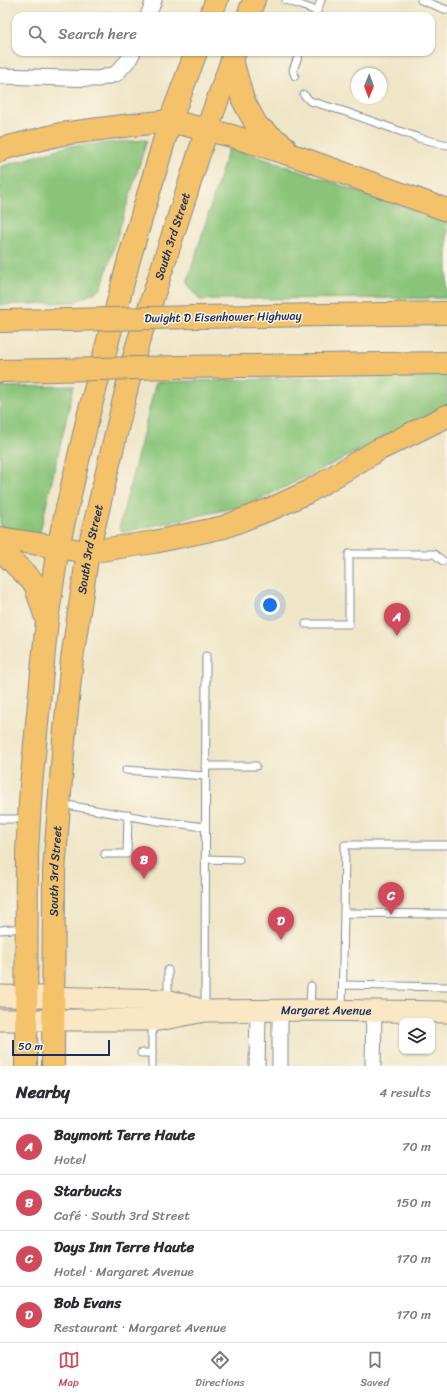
<!DOCTYPE html>
<meta charset="utf-8">
<style>
:root{--surface:#fff;--page:#f2f2f3;--text:#2b2b33;--muted:#7c7c81;--line:#e1e1e2;--accent:#d1495b}
body{margin:0;font-family:Sriracha,sans-serif;background:var(--page);color:var(--text)}
.controls{position:absolute;right:12px;bottom:12px;display:grid;overflow:hidden;border-radius:8px;box-shadow:0 1px 3px #0004}
.controls button{width:36px;height:36px;display:grid;place-items:center;padding:0;border:0;border-bottom:1px solid var(--line);background:var(--surface);color:var(--text);font:20px sans-serif}
.compass{position:absolute;left:351px;top:68px;width:36px;height:36px;border-radius:50%;background:var(--surface);box-shadow:0 1px 3px #0004;rotate:181deg}
.scale{position:absolute;left:12px;bottom:10px;width:98px;box-sizing:border-box;padding-left:4px;border:2px solid #1b2f5e;border-top:0;font-size:11px;line-height:14px;white-space:nowrap;color:#1b2f5e;-webkit-text-stroke:3px #fcf5e5;paint-order:stroke}
.you{position:absolute;left:270px;top:605px;width:14px;height:14px;margin:-10px;border:3px solid #fff;border-radius:50%;background:#1a73e8;box-shadow:0 0 0 6px #1a73e833}
.badge{display:grid;place-items:center;width:26px;height:26px;border-radius:50%;background:var(--accent);color:#fff;font-size:13px;font-weight:700}
.pin{position:absolute;translate:-50% -33px;filter:drop-shadow(0 1px 2px #0008)}
.pin::after{content:'';position:absolute;top:21px;width:14px;height:12px;background:inherit;clip-path:polygon(0 0,100% 0,50% 100%)}
.list{margin:0;padding:0;list-style:none}
h2{display:flex;justify-content:space-between;align-items:center;height:52px;margin:0;padding:0 16px;font-size:17px}
h2 small{font-size:13px;font-weight:400;color:var(--muted)}
.list li{display:grid;grid-template-columns:26px 1fr auto;gap:12px;align-items:center;box-sizing:border-box;height:56px;padding:0 16px;border-top:1px solid var(--line)}
.list b{display:block;font-size:15px;white-space:nowrap}
.list p{margin:0;font-size:13px;white-space:nowrap;color:var(--muted)}
.list em{font-size:13px;font-style:normal;color:var(--muted)}
.icon{flex:none;width:22px;height:22px;fill:none;stroke:currentColor;stroke-width:2;stroke-linecap:round;stroke-linejoin:round}
.map{position:relative;flex:none;width:447px;height:1066px;overflow:hidden}
.search{position:absolute;background:var(--surface);box-shadow:0 1px 3px #0004;left:12px;right:12px;top:12px;height:44px;display:flex;align-items:center;gap:10px;box-sizing:border-box;padding:0 14px;border-radius:12px;color:var(--muted);font-size:15px}
.sheet{height:276px;background:var(--surface)}
nav{display:flex;justify-content:space-around;align-items:center;box-sizing:border-box;height:56px;border-top:1px solid var(--line);background:var(--surface);font-size:11px;color:var(--muted)}
nav a{display:grid;justify-items:center;gap:2px}
nav .on{color:var(--accent)}
.map>svg:first-child{display:block}
</style>
<div class="map">
<svg width="447" height="1066" viewBox="0 0 447 1066">
<rect width="100%" height="100%" fill="#fcf5e5"/>
<filter id="ink" filterUnits="userSpaceOnUse"><feTurbulence type="fractalNoise" baseFrequency=".025" numOctaves="2"/><feDisplacementMap in="SourceGraphic" scale="8" xChannelSelector="R" yChannelSelector="G"/><feConvolveMatrix kernelMatrix="1 2 1 2 8 2 1 2 1" color-interpolation-filters="sRGB"/></filter>
<filter id="wash" filterUnits="userSpaceOnUse"><feTurbulence type="fractalNoise" baseFrequency=".012" numOctaves="4" result="noise"/><feDisplacementMap in="SourceGraphic" scale="16" xChannelSelector="R" yChannelSelector="G"/><feGaussianBlur stdDeviation="0.9" result="paint"/><feColorMatrix in="noise" values="0 0 0 0 0 0 0 0 0 0 0 0 0 0 0 0 0 1.4 0 .05"/><feComposite in="paint" operator="in"/></filter>
<g filter="url(#wash)">
<rect width="100%" height="100%" fill="#efe6c8"/>
<!-- green -->
<g fill="#89c479" stroke="#527a6c">
<path d="M147,140l-46,149 -26,13 -75,3v-138l68,-21z"/>
<path d="M229,147l218,74v77l-231,1 -16,1 -13,-17z"/>
<path d="M447,374v32l-86,44 -113,55 -124,27 -5,-3 37,-147z"/>
<path d="M74,386l-35,150 -39,-9v-140z"/>
</g>
</g>
<g filter="url(#ink)">
<g fill="none" stroke-linecap="round" stroke-linejoin="round">
<!-- lane casing -->
<g stroke="#858a93" stroke-width="9">
<g id="lane">
<path d="M286,0l31,11"/>
<path d="M421,0l26,10"/>
<path d="M315,16l6,-16"/>
<path d="M295,76l-2,-6 7,-18"/>
<path d="M304,95l6,6 36,11 73,26 28,7"/>
<path d="M306,624h43v-70h85l9,7"/>
<path d="M205,766h51"/>
<path d="M126,770l79,6"/>
<path d="M61,804l97,17 47,6"/>
<path d="M0,819h27"/>
<path d="M105,854h22l1,-39"/>
<path d="M205,859l34,1"/>
<path d="M344,913l1,-68h102"/>
<path d="M0,930l24,-2"/>
<path d="M343,985l104,2"/>
<path d="M168,999v-29"/>
<path d="M310,1008l1,-22"/>
<path d="M205,1009l1,-353"/>
<path d="M342,1010l2,-97 103,1"/>
<path d="M141,1053h11"/>
<path d="M152,1066v-34l5,-9"/>
</g>
</g>
<!-- street casing -->
<g stroke="#858a93" stroke-width="17">
<g id="street">
<path d="M148,16l6,-16"/>
<path d="M0,76l98,3 18,-5 14,-16 3,-6"/>
<path d="M257,1066l1,-55"/>
<path d="M280,1066v-56"/>
<path d="M373,1066l1,-56"/>
</g>
</g>
<!-- secondary casing -->
<g stroke="#858a93" stroke-width="23">
<g id="secondary">
<path d="M0,996l167,4 35,10"/>
<path id="s1" d="M0,1020h159l46,-9 105,-1 137,2"/>
</g>
</g>
<!-- highway casing -->
<g stroke="#858a93" stroke-width="24">
<g id="highway">
<path d="M210,16l7,-16"/>
<path d="M248,16l6,-16"/>
<path d="M232,60l11,40 14,26 27,20"/>
<path d="M0,151l5,-3 56,-14 62,-8 47,-5 62,15 69,22 146,52"/>
<path d="M195,317l252,-4"/>
<path d="M0,321l67,-1"/>
<path d="M180,367l267,-4"/>
<path d="M0,371l55,-1"/>
<path d="M0,538l88,14 66,-10 70,-15 49,-19 35,-16 70,-42 69,-34"/>
<path d="M0,552l5,2 30,30 10,31"/>
<path d="M26,1066l1,-214 4,-66 16,-166 11,-73 31,-134 41,-157 40,-135 26,-69"/>
<path id="s2" d="M53,1066l1,-194 10,-132 8,-81 16,-107 48,-203 71,-220 28,-77"/>
</g>
</g>
<!-- lane -->
<use href="#lane" stroke="#fff" stroke-width="7"/>
<!-- street -->
<use href="#street" stroke="#fff" stroke-width="15"/>
<!-- secondary -->
<use href="#secondary" stroke="#fae7c3" stroke-width="21"/>
<!-- highway -->
<use href="#highway" stroke="#f3c26a" stroke-width="22"/>
<!-- highway-bridge casing -->
<g stroke="#858a93" stroke-width="24" stroke-linecap="butt">
<g id="highway-bridge">
<path d="M67,320l128,-3"/>
<path d="M55,370l125,-3"/>
</g>
</g>
<!-- highway-bridge -->
<use href="#highway-bridge" stroke="#f3c26a" stroke-width="22"/>
</g>
</g>
<g text-anchor="middle" stroke-width="3" stroke-linejoin="round" paint-order="stroke">
<!-- street labels -->
<g font-size="12" fill="#1b2f5e" stroke="#fcf5e5">
<text dy="4" stroke="none"><textPath href="#s2" startOffset="843">South 3rd Street</textPath></text>
<text transform="translate(223 317) rotate(-1)" y="4">Dwight D Eisenhower Highway</text>
<text dy="4" stroke="none"><textPath href="#s2" startOffset="519">South 3rd Street</textPath></text>
<text dy="4" stroke="none"><textPath href="#s2" startOffset="195">South 3rd Street</textPath></text>
<text dy="4" stroke="none"><textPath href="#s1" startOffset="327">Margaret Avenue</textPath></text>
</g>
</g>
</svg>
<div class="controls">
<button><svg class="icon" aria-label="layers" viewBox="0 0 24 24"><path d="M12 4l9 5-9 5-9-5zM3 14l9 5 9-5"/></svg></button>
</div>
<svg class="compass" viewBox="-18 -18 36 36"><path d="M0-13l5 13h-10z" fill="#e53935"/><path d="M0 13l5-13h-10z" fill="#7c7c81"/></svg>
<div class="scale">50 m</div>
<div class="you"></div>
<div class="pin badge" style="left:397px;top:636px">A</div>
<div class="pin badge" style="left:144px;top:879px">B</div>
<div class="pin badge" style="left:391px;top:915px">C</div>
<div class="pin badge" style="left:281px;top:940px">D</div>
<div class="search"><svg class="icon" aria-label="search" viewBox="0 0 24 24"><circle cx="10" cy="10" r="6"/><path d="M15 15l6 6"/></svg>Search here</div>
</div>
<section class="sheet">
<h2>Nearby<small>4 results</small></h2>
<ul class="list">
<li><span class="badge">A</span><div><b>Baymont Terre Haute</b><p>Hotel</p></div><em>70 m</em></li>
<li><span class="badge">B</span><div><b>Starbucks</b><p>Café · South 3rd Street</p></div><em>150 m</em></li>
<li><span class="badge">C</span><div><b>Days Inn Terre Haute</b><p>Hotel · Margaret Avenue</p></div><em>170 m</em></li>
<li><span class="badge">D</span><div><b>Bob Evans</b><p>Restaurant · Margaret Avenue</p></div><em>170 m</em></li>
</ul>
</section>
<nav>
<a class="on"><svg class="icon" aria-label="map" viewBox="0 0 24 24"><path d="M3 6l6-2 6 2 6-2v14l-6 2-6-2-6 2zM9 4v14M15 6v14"/></svg>Map</a>
<a><svg class="icon" aria-label="directions" viewBox="0 0 24 24"><path d="M12 3l9 9-9 9-9-9zM9 14v-3h6M13 9l2 2-2 2"/></svg>Directions</a>
<a><svg class="icon" aria-label="saved" viewBox="0 0 24 24"><path d="M7 4h10v16l-5-4-5 4z"/></svg>Saved</a>
</nav>
